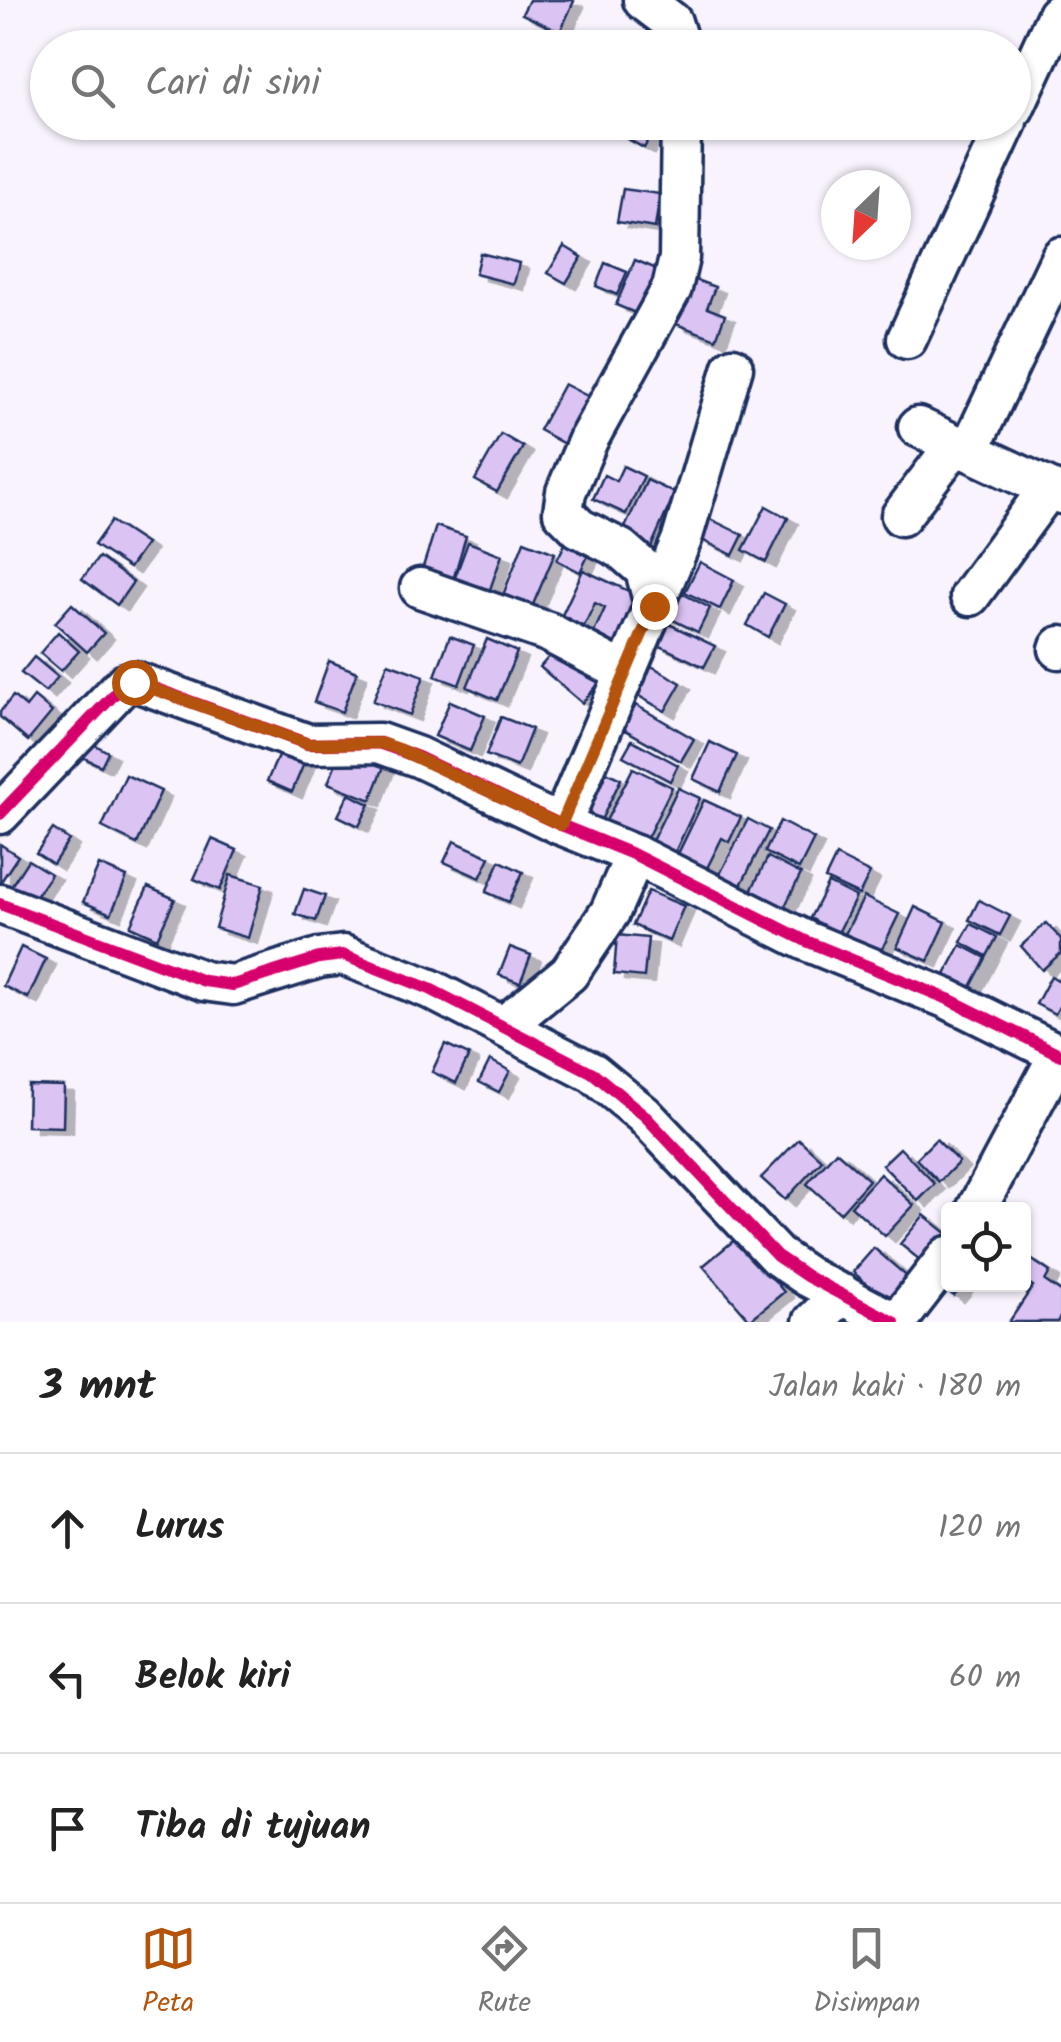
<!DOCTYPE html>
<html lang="id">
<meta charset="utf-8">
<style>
:root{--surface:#fff;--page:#f6f6f6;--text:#222;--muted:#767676;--line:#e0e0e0;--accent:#b45309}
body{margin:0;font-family:Kalam,sans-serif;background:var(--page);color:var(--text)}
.controls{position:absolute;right:30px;bottom:30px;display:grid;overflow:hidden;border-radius:10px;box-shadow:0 2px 8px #0004}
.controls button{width:90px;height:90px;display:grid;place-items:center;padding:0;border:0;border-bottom:2px solid var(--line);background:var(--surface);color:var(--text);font:50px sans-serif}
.compass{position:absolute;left:821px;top:170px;width:90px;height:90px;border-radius:50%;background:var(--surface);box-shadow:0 2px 8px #0004;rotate:205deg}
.stop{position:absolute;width:30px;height:30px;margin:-22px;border:8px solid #b45309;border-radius:50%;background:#fff}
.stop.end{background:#b45309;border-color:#fff;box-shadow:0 2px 10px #0008}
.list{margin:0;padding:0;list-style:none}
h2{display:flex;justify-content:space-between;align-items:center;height:130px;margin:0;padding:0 40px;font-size:42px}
h2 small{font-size:32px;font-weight:400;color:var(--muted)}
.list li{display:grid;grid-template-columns:65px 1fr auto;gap:30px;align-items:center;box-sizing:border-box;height:150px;padding:0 40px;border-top:2px solid var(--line)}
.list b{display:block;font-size:38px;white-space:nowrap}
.list em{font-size:32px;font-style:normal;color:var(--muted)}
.icon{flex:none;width:55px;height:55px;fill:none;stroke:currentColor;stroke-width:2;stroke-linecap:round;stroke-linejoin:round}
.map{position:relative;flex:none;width:1061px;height:1322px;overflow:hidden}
.search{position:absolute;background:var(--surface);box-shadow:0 2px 8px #0004;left:30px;right:30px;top:30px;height:110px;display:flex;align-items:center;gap:25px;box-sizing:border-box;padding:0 35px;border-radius:55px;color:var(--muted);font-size:38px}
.sheet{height:580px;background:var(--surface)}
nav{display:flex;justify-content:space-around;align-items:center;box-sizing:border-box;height:140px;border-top:2px solid var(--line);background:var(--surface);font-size:28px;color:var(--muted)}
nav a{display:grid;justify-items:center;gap:5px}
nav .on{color:var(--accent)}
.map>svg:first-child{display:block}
</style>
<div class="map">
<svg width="1061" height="1322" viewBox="0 0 1061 1322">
<defs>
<filter id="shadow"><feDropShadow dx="10" dy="6" stdDeviation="0" flood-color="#0004"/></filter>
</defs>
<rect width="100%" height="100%" fill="#f8f3fd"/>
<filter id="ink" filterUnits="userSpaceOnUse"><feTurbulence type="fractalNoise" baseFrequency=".01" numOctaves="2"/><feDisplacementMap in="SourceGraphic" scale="20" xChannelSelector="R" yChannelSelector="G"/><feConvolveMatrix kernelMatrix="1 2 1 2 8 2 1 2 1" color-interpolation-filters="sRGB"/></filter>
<g filter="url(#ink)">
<!-- building -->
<g fill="#dbc4f4" stroke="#1b2f5e" stroke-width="2.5" filter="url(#shadow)">
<path d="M529,0h43l2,1 -14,31 -38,-18z"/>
<path d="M611,122h42l4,3 -13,23 -36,-20z"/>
<path d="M623,189l37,5 -5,34 -38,-6z"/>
<path d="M564,246l18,11 -16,26 -18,-10z"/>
<path d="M480,253l39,10 -5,21 -39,-10z"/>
<path d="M635,260l29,12 -19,45 -29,-12z"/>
<path d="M605,263l22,9 -10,23 -21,-9z"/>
<path d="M693,279l22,8 -8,21 18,7 -9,24 -40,-15z"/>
<path d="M564,384l31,16 -25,47 -31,-17z"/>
<path d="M501,434l22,13 -26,45 -22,-12z"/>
<path d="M623,466l21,10 -18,38 -33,-15 11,-24 12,6z"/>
<path d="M647,480l28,13 -24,54 -29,-13z"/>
<path d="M766,506l22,12 -22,44 -23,-12z"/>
<path d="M700,514l43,21 -10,20 -43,-21z"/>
<path d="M111,521l35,23 -17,24 -35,-23z"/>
<path d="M436,526l30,10 -13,44 -31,-10z"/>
<path d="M524,541l31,12 -23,54 -29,-12z"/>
<path d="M468,542l34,13 -16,46 -35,-13z"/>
<path d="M566,542l23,12 -9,18 -23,-12z"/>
<path d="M99,557l34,25 -16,23 -35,-26z"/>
<path d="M700,562l34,18 -14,29 -35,-17z"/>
<path d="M583,570l59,27 -26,58 -27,-12 16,-35 -10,-5 -17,36 -22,-11z"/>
<path d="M672,588l38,20 -12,24 -39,-19z"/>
<path d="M764,593l21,11 -17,33 -21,-12z"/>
<path d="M72,604l32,29 -17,19 -32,-29z"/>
<path d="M667,623l48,23 -11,21 -48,-23z"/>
<path d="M58,632l21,19 -18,20 -21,-18z"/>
<path d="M450,636l24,9 -15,40 -24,-9z"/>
<path d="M487,639l30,13 -20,48 -30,-13z"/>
<path d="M559,645l42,36 -19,22 -42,-36z"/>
<path d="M34,657l24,20 -13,15 -24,-19z"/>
<path d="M329,661l28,11 -15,40 -28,-10z"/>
<path d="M388,663l36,13 -14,39 -37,-14z"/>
<path d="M648,664l33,19 -16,28 -33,-19z"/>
<path d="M13,696l13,11 8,-10 18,15 -24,29 -28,-24v-5z"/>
<path d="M450,701l35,15 -15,35 -35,-15z"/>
<path d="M636,705l58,34 -13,22 -59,-33z"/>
<path d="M501,717l31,12 -15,38 -31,-12z"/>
<path d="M86,740l22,12 -7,14 -23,-11z"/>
<path d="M632,740l46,25 -8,16 -47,-25z"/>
<path d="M710,742l27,13 -17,37 -27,-13z"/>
<path d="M284,743l24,11 -16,38 -25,-11z"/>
<path d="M342,748l43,16 -14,36 -43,-17z"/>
<path d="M594,766l27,13 -20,41 -27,-13z"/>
<path d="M633,768l39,19 -27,55 -40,-19z"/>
<path d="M126,775l35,16 -24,53 -35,-17z"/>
<path d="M678,788l22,10 -25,54 -23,-11z"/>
<path d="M349,794l21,10 -11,22 -21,-10z"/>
<path d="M704,800l37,17 -12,25 -7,-4 -18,36 -29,-14z"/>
<path d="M748,819l21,11 -30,59 -21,-11z"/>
<path d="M780,821l34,18 -15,30 -34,-17z"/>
<path d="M53,829l16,11 -16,24 -17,-11z"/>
<path d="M212,839l25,11 -17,40 -26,-11z"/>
<path d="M454,841l36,16 -10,21 -36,-16z"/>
<path d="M0,844l18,12 -18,27z"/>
<path d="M836,856l34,17 -11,22 -34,-16z"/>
<path d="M768,857l33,17 -19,38 -33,-17z"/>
<path d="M28,860l23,14 -18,26 -22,-14z"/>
<path d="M500,861l23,11 -14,30 -23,-10z"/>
<path d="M99,865l28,12 -16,37 -28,-12z"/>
<path d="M230,875l33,10 -15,53 -33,-10z"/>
<path d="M828,883l28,14 -18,36 -28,-15z"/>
<path d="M148,887l27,12 -18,39 -27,-12z"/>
<path d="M304,889l21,7 -9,25 -21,-7z"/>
<path d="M648,891l36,15 -15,35 -36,-16z"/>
<path d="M864,897l35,17 -18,37 -36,-17z"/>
<path d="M979,900l31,16 -10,19 -31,-15z"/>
<path d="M915,907l31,15 -18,39 -31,-14z"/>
<path d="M1046,923l15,16v14l-19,17 -21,-24z"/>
<path d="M971,924l26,13 -10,19 -26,-14z"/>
<path d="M617,935l31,3 -4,39 -30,-3z"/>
<path d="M961,945l25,13 -21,40 -25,-14z"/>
<path d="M21,947l25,12 -18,39 -25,-12z"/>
<path d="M510,947l21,8 -11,28 -21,-8z"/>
<path d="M1051,976l10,6v21l-6,11 -19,-10z"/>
<path d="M445,1044l24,11 -13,28 -24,-11z"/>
<path d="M490,1060l20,11 -11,21 -20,-10z"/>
<path d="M28,1085l36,1 -1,41 -36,-1z"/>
<path d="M799,1139l23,21 -37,40 -24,-22z"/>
<path d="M936,1139l23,23 -20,20 -23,-23z"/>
<path d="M900,1148l35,36 -17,17 -36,-36z"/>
<path d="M836,1151l33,29 -29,33 -33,-29z"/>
<path d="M880,1174l34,31 -29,31 -34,-30z"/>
<path d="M924,1215l24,19v12l-17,23 -31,-25z"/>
<path d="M738,1237l46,55 -34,28 -47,-54z"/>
<path d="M874,1248l37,32 -22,24 -36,-32z"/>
<path d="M1028,1257l22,15 -5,9 16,11v24l-4,6h-48l24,-36 -9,-6v-16z"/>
<path d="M932,1279l16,5h16l-10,12z"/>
</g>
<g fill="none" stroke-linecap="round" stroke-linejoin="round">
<!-- minor casing -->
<g stroke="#1b2f5e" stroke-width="45">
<g id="minor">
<path d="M643,0l29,22 8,26"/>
<path d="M1014,108l43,-93"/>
<path d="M907,339l100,-217"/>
<path d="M918,427l143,67"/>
<path d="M969,451l92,-194"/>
<path d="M901,516l54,-71"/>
<path d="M420,588l128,44 78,41"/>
<path d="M970,596l78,-107"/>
<path d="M654,605l-9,-35 -24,-21 -42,-21 -16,-16 3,-20 22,-52 84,-152 7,-30 2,-136"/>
<path d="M1059,649l2,-3"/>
<path d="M0,814l125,-131 9,-2 174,63 71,-1 39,14 143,68 74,30 171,86 142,58 113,56"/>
<path d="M561,825l121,-286 51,-172"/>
<path d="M0,904l204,77 29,4 86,-27 24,-3 87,34 163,84 51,42 133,141 31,21 86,45"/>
<path d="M504,1026l65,-53 41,-61 25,-57"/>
<path d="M976,1210l83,-156"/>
<path d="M813,1322l29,-28"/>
<path d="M897,1322l51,-66"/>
</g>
</g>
<!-- minor -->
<use href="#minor" stroke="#fff" stroke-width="38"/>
<!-- cycleway casing -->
<g stroke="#fff" stroke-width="19">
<g id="cycleway">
<path d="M0,814l125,-131 9,-2 174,63 71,-1 39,14 143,68 74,30 171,86 142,58 113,56"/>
<path d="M0,904l204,77 29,4 86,-27 24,-3 87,34 163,84 51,42 133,141 31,21 86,45"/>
</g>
</g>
<!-- cycleway -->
<use href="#cycleway" stroke="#d6006c" stroke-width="12"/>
</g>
</g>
<g fill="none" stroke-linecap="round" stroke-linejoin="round" filter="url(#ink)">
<!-- route -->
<path stroke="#b45309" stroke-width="12" d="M134,682l174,62 72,-1 16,5 165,77 93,-219"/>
</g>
</svg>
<div class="controls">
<button><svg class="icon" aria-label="locate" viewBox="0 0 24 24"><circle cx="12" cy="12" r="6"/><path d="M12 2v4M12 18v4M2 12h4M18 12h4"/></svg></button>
</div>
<svg class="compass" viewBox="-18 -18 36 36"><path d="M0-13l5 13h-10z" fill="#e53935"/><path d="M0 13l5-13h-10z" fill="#767676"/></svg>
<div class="stop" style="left:134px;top:682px"></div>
<div class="stop end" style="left:654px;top:606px"></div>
<div class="search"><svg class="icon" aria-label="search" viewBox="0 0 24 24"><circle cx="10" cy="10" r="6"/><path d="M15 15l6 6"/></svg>Cari di sini</div>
</div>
<section class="sheet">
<h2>3 mnt<small>Jalan kaki · 180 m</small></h2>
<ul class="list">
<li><svg class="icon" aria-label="ahead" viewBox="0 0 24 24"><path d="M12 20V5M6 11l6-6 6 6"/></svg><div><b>Lurus</b></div><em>120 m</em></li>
<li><svg class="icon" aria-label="left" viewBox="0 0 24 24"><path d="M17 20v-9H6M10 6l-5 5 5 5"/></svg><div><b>Belok kiri</b></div><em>60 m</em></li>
<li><svg class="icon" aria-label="arrive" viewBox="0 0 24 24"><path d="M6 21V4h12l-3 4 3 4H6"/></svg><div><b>Tiba di tujuan</b></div></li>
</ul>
</section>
<nav>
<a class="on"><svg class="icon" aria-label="map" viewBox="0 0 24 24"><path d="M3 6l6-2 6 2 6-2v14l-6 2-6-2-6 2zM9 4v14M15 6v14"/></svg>Peta</a>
<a><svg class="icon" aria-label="directions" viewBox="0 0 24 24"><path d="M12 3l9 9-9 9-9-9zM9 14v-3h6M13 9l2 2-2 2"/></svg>Rute</a>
<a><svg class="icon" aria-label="saved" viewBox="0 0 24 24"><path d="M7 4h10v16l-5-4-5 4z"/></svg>Disimpan</a>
</nav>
